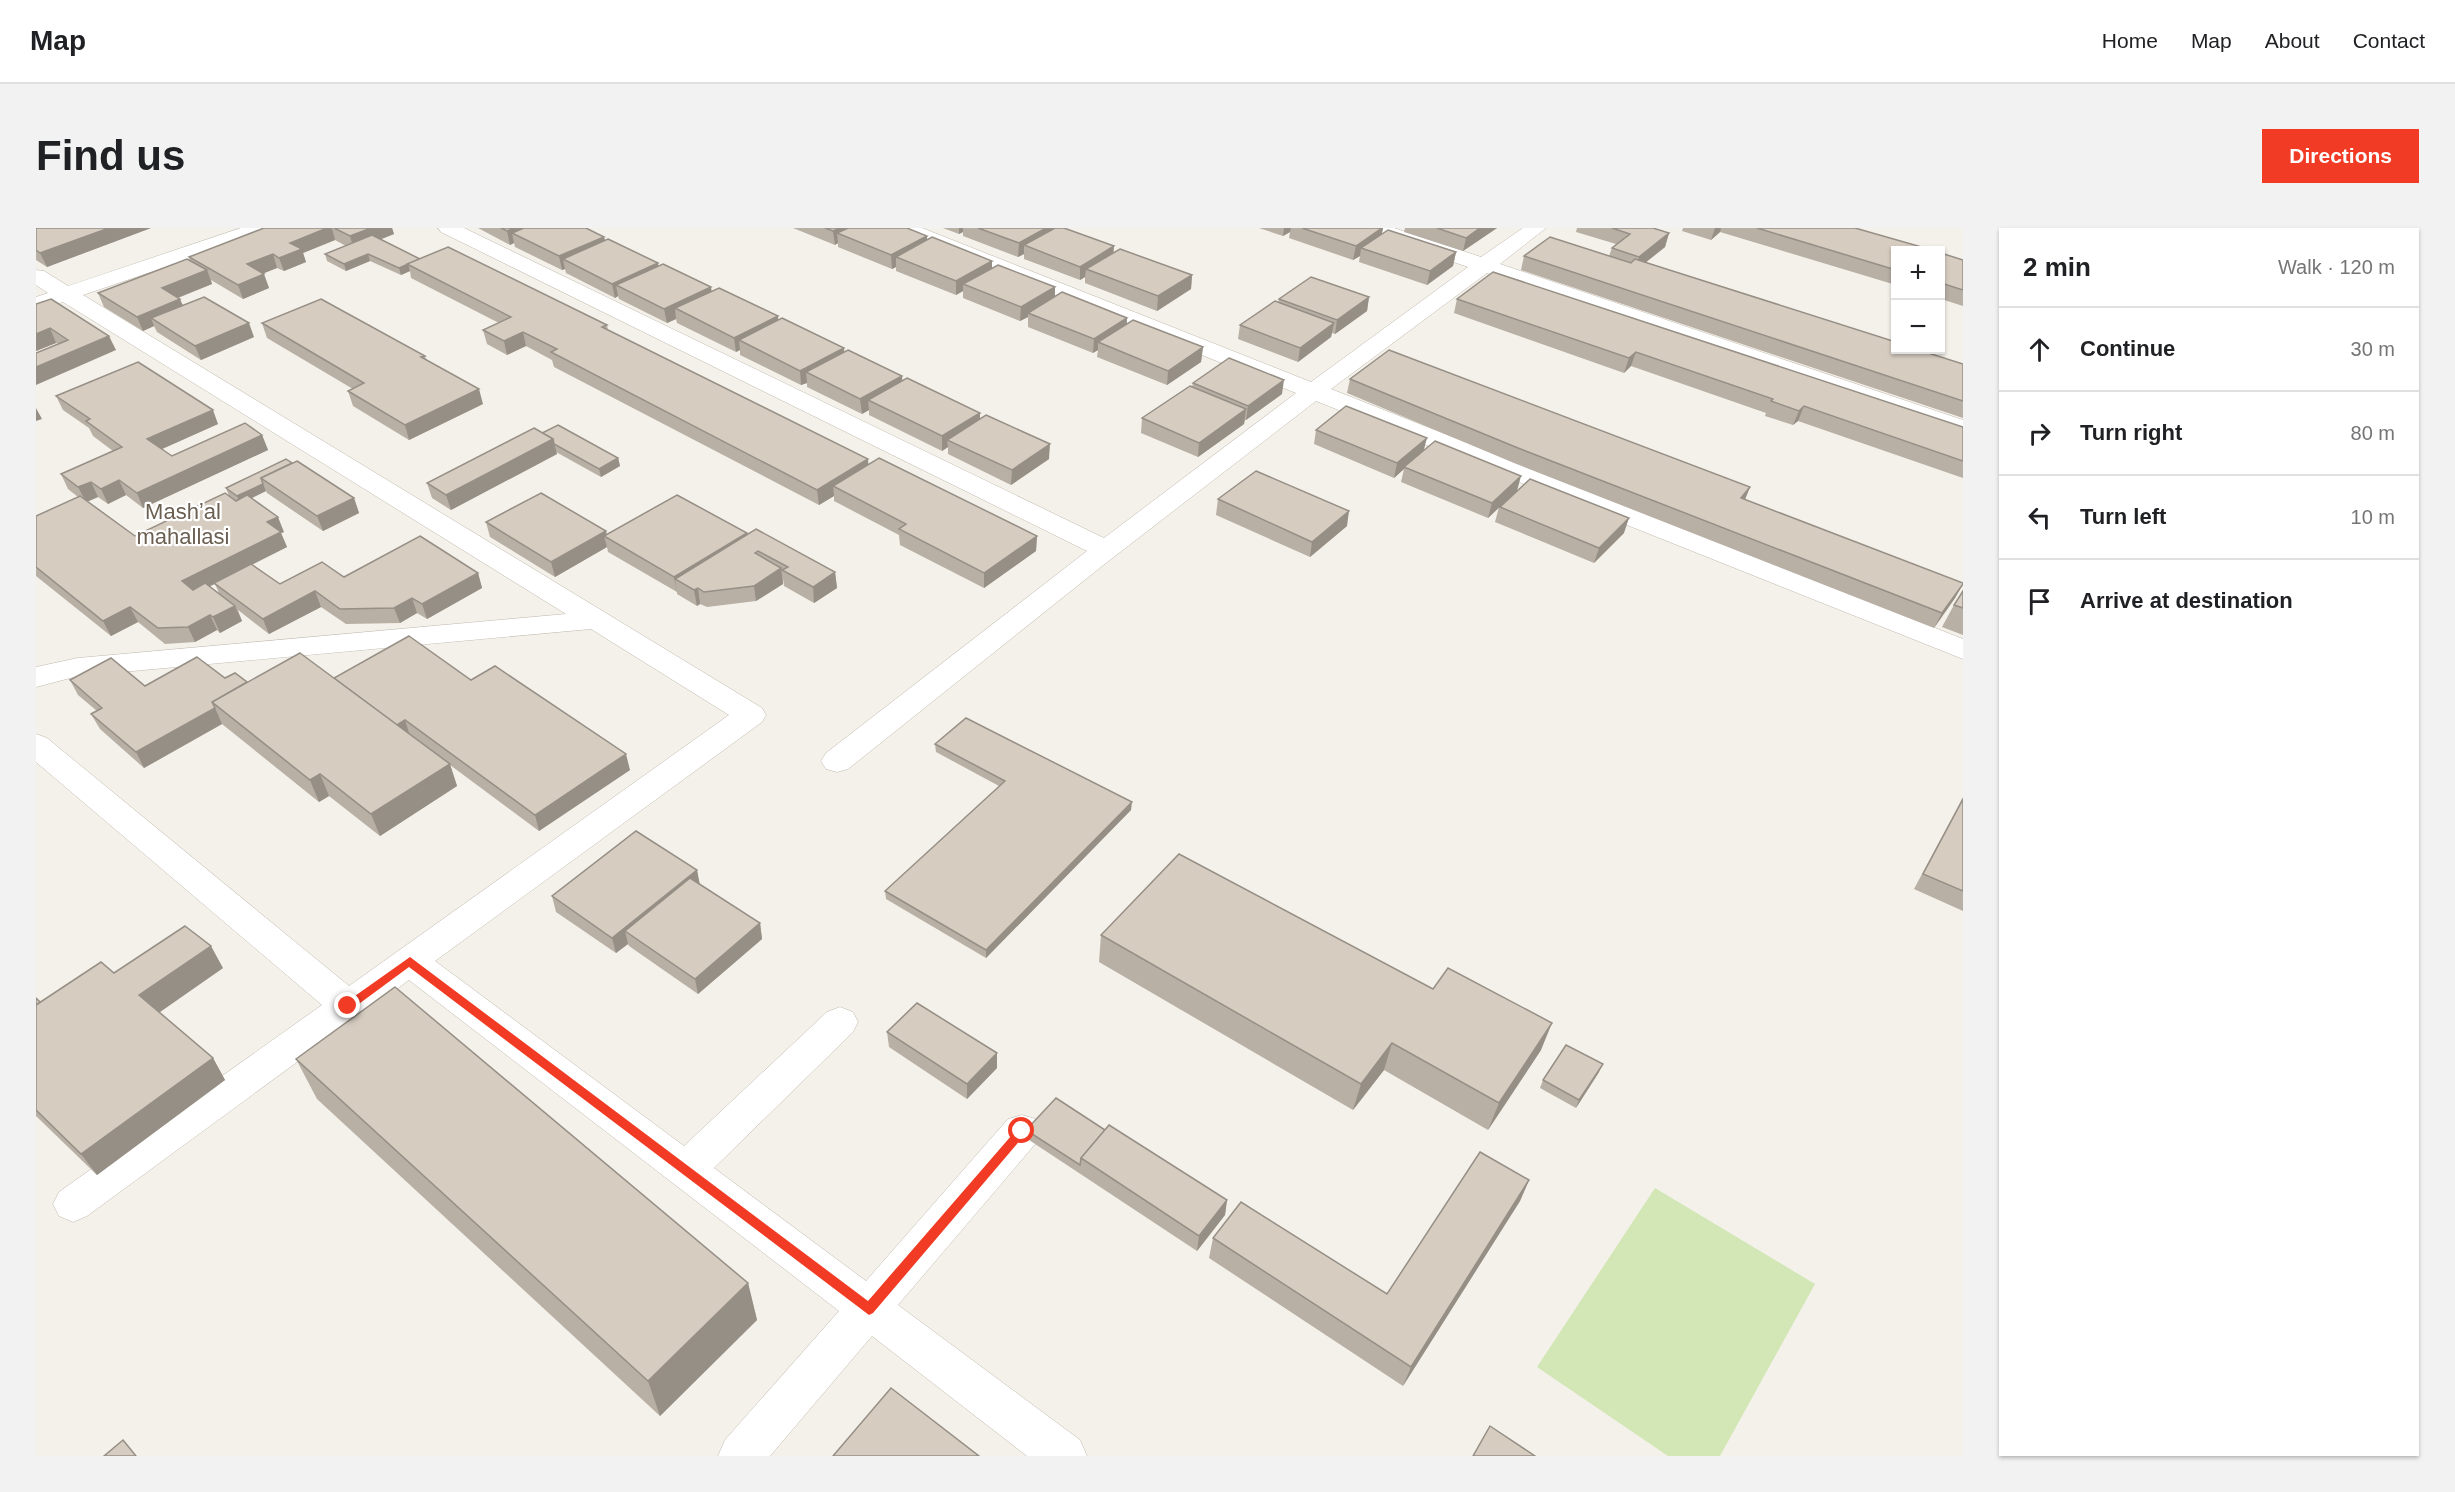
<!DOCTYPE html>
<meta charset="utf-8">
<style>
:root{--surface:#fff;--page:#f2f2f2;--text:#202124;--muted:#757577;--line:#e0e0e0;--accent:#f13b24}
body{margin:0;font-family:Arial,sans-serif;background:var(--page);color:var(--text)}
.controls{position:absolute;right:18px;top:18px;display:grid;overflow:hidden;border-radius:0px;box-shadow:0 2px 4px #0004}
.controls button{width:54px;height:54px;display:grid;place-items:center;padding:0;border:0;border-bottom:2px solid var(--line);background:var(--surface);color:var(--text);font:30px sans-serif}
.stop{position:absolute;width:18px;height:18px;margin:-14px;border:4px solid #f13b24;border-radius:50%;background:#fff}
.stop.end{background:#f13b24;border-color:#fff;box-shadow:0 2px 6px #0008}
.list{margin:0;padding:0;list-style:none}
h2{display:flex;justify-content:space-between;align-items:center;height:78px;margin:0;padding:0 24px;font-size:26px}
h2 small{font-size:20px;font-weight:400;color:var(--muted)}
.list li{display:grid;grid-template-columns:39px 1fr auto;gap:18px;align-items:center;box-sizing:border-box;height:84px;padding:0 24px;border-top:2px solid var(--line)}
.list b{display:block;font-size:22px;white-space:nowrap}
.list em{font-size:20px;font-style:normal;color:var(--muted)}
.icon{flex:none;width:33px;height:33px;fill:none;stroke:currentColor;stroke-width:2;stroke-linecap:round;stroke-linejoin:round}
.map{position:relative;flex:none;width:1927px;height:1228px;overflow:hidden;border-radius:0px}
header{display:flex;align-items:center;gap:36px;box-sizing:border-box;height:84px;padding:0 30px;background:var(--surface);border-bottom:2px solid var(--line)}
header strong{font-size:28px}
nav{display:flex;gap:33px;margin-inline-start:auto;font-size:21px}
.intro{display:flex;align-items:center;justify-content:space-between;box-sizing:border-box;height:144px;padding:0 36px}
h1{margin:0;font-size:42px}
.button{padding:15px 27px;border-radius:0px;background:var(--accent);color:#fff;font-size:21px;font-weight:700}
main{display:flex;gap:36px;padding:0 36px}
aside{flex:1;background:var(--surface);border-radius:0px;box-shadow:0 2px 4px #0004}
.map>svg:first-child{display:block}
</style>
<header>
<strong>Map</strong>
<nav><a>Home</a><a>Map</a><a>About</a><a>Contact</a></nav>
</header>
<div class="intro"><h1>Find us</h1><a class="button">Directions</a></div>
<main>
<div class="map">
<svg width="1927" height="1228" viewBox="0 0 1927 1228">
<rect width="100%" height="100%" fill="#f4f1ea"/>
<!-- green -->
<path fill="#d2e7b5" d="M1619,960l160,96 -95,172h-52l-131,-89z"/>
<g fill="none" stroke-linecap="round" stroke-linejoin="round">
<!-- minor casing -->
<g stroke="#c0b8ad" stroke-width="1">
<g id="minor">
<path d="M205,0h30l-3,4 -185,63 679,413 4,7 -4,7 -327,239 249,185 143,-134 13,-5 13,5 5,10 -5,10 -139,136 152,113 142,-162 14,-4 14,4 5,12 -5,12 -138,162 182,135 7,16h-60l-155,-120 -102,120h-52l7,-16 114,-129 -430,-331 -322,236 -14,6 -14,-6 -6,-12 6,-12 263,-187 -286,-243v-28l11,4 302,248 380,-271 -138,-86 -513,47 -42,11v-20l42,-9 488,-44 -503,-312 -27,9v-14l12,-4 -12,-8v-15l8,1 24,15z"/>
<path d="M402,0h26l640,310 192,-145 -399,-161 -3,-4h28l389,154 157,-115 -101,-35 -3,-4h30l87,29 42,-29h23l-46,36 463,156v15l-476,-162 -156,116 632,250v20l-647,-258 -210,162 -258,206 -11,3 -11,-3 -5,-8 5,-8 261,-202 -646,-319z"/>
</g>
</g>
<!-- minor -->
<use href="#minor" fill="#fff" fill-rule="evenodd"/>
</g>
<!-- wall -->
<g fill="#b8afa5" fill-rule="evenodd">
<path d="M0,0h115l-104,39 -11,-7z"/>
<path d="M228,0h128l2,6 -13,5 39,20 187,66 1,5 261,135 168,71 -1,15 -52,37 -84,-43 -1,-10 -65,-34v-5l-15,9 -265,-138 -2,-7 -26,-14 -19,9 -20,-11 -4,-14 16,-7 -88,-45 -1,-7 -9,4 -31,-14 -24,10 -19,-10 -2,-7 21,-8 -11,-6 -32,13 3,9 -22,9 -7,-3 -14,5 6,15 -26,11 -32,-19 1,4 -34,14 5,7 71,32 -53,23 -44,-28 -3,-6 -11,5 -39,-24 -6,-14 92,-32 -1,-4z"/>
<path d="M442,0h108l18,9 1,3 53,23v3l54,25 66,30 66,31 59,29 77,32v6l69,40 -38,26 -63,-31v-7l-6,4 -73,-36v-5l-7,4 -55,-27v-4l-6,2 -61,-30v-5l-4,2 -59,-29 -1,-4 -9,4 -48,-24 -1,-3 -3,2 -49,-25 -1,-4 -3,1 -47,-23 -1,-4 -4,2z"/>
<path d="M757,0h114l20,12 65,21v7l63,28 72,22v6l76,23 -2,15 -34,23 -70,-28 1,-7 -5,3 -65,-26v-10l-8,4 -57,-23v-7l-7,4 -60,-24v-4l-4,2 -54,-22v-4l-3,2z"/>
<path d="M907,0h110v1l61,23 78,23 -1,14 -34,22 -72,-28v-6l-5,3 -56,-21v-5l-6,3 -55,-21v-4l-4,2z"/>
<path d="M1223,0h124l-1,6 74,18 -3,14 -26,19 -68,-23 1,-6 -7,4 -64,-22 1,-6 -7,4z"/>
<path d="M1369,0h92l-34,23 -59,-19z"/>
<path d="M1541,0h76l16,5 -4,14 -19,15 317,102v54l-442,-148 3,-14h85l3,-8 4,-4 -40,-12z"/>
<path d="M1647,0h172l41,22v35l-176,-53 -9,8 -29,-9z"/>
<path d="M1905,25l22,7v46l-22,-7z"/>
<path d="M1333,69l-2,14 -32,23 -3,-1 -1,4 -33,25 -60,-23 2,-14 38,-22 1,-4z"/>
<path d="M1421,71l506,128v51l-165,-57 -5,4 -28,-9 1,-3 -135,-47 -7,7 -170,-60z"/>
<path d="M0,76l80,46 -57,-6 -3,-1 -20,8z"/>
<path d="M226,95l163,33 1,3 57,45 -74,36 -56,-34 -5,-15 5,-2 -86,-51z"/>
<path d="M1314,151l400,108 -5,12 218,85 -8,14 -21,30 -420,-165 -167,-70z"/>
<path d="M1157,155l89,11 -36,26h-1l-1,4 -46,33 -57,-24 1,-15 50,-31z"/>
<path d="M20,168l162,28 -56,25 10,7 90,-21 6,15 -125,58 -17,-13 -18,9 -10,-7 -11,5 48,34 101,-35 -7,-5 -3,-8 66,-25 62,35 5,15 -36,18 -56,-38 -1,-2 -15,7 33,34 -3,1 6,14 -35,17 28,20 64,-7 134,-4 4,15 -55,31 -10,-6 -17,10 -54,1 -25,-17 -52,27 -31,-24 4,11 -22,12 -3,-3 -22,12 -30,2 -27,-22 -27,14 -75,-60v-60l42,-19 -10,-8 -7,-15 52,-23 -20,-15 -4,-8 -26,-18zM179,356l4,9 -10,-7z"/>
<path d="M1280,202l108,20 93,41 107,42 -30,30 -99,-41 4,-15 -11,11 -87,-36 3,-13 -10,9 -80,-34z"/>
<path d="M506,205l76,25 2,8 -19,11 -45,-25 1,2 -106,56 -19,-12 -5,-15z"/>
<path d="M1182,271l129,27 -37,31 -94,-42z"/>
<path d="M450,294l121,13 140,-2v2l88,37 2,16 -23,15 -30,-17 -1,-8v6l-27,17 -49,6 -7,-3 -3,2 -20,-12v-2l-69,-40 -1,-5 -52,30 -65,-40z"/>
<path d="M1927,363v44l-21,-8 12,-22z"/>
<path d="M298,450l137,2 159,90 -91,61 -89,-66 7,21 -77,50 -51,-40 -10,6 -97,-78 -78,44 -44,-39 -9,-15 6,-3 -19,-16 -8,-15 75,6 102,-4z"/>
<path d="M899,516l196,66 -145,148 -100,-59 -1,-8 114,-105 -63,-34z"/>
<path d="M1927,569v114l-49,-22z"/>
<path d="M661,642l2,15 61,38 2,16 -64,55 -69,-48 -1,-2 -12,9 -60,-41 -4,-16z"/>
<path d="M1065,707l440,115 -53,80 -104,-60 -31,40 -254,-148z"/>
<path d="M187,740l-64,44 54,46 12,22 -128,95 -61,-59v-118l4,4 74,-29z"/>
<path d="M851,804l110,21v15l-30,31 -78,-52z"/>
<path d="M260,831l452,224 9,37 -97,96 -343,-317z"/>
<path d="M1563,844l-23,36 -36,-20 3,-8z"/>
<path d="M990,902h79l122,70 -2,15 -28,36 -171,-113z"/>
<path d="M1493,952l-9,21 -117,185 -194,-128 4,-20 174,56z"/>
</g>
<!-- shaded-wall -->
<g fill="#968f86">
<path d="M73,0h42l-104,39 -7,-14z"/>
<path d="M291,0h5l3,12 -32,13 3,9 -22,9 -5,-13 11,-15z"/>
<path d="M335,0h21l2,6 -40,16 -4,-14z"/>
<path d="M478,0h36l-38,5 2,10 -4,2 -3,-14z"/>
<path d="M804,0h28l-31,5 1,10 -3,2 -2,-14z"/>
<path d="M923,0h4v4l-4,2z"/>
<path d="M1010,0h7l-1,10 -28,7v9l-6,3 1,-14z"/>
<path d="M1248,0h7l-1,4 -7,4z"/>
<path d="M1347,0l-3,13 -19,7 -1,8 -7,4 3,-14z"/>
<path d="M1444,0h17l-34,23 3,-13z"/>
<path d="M1679,0h6l-1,4 -9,8z"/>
<path d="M1633,5l-4,14 -30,24 4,-14z"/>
<path d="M891,8l1,14 -32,7v10l-4,2 -1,-14z"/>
<path d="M568,9l3,14 -44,8 2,10 -3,1 -3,-14z"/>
<path d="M1078,18l-1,14 -27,9 -1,8 -5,3v-13z"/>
<path d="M1420,24l-3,14 -26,19 3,-14z"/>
<path d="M237,26l4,14 -25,10 -5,-14z"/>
<path d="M332,26l2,7 -24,10 -2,-7z"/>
<path d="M956,33v14l-29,9v7l-7,4v-14z"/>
<path d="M622,35l2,14 -44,8 2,11 -3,2 -3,-14z"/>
<path d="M372,36l2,7 -9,4 -2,-7z"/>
<path d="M171,42l5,14 -45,18 -5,-14z"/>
<path d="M228,46l5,14 -26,11 -5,-14z"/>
<path d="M1156,47l-1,14 -34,22 1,-15z"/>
<path d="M675,59l2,14 -38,7 1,11 -9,4 -3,-14z"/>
<path d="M1019,59v14l-27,12v4l-8,4 1,-14z"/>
<path d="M1333,69l-2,14 -32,23 2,-14z"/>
<path d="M144,71l6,14 -35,5 3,8 -11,5 -6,-14z"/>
<path d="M742,88l1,14 -40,10 1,10 -4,2 -2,-14z"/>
<path d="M1091,90l-1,14 -28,10v8l-5,3 1,-14z"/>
<path d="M213,95l5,14 -53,23 -6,-14z"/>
<path d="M1298,95l-3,14 -33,25 2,-14z"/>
<path d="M14,100l6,15 -20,8v-17z"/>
<path d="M487,104l3,14 -19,9 -3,-14z"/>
<path d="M73,108l7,14 -80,35v-18z"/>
<path d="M1167,119l-2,15 -34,23 1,-14z"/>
<path d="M808,120l1,14 -39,10 1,11 -6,2 -1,-14z"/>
<path d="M1600,124l-5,14 -7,7 5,-15z"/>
<path d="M866,148l1,14 -35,10 1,10 -7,4 -2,-15z"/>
<path d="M1248,152l-2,14 -36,26 2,-14z"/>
<path d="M443,161l4,15 -74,36 -4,-15z"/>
<path d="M1768,178l-6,15 -5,4 6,-14z"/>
<path d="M0,180l6,11 -6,2z"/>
<path d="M1210,181l-2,15 -46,33 1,-14z"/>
<path d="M177,182l5,14 -65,29 -6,-14z"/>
<path d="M944,185v15l-33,12 1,7 -6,4v-15z"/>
<path d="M226,207l6,15 -125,58 -6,-15z"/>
<path d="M1391,210l-4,15 -19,14v2l-10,9 3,-15z"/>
<path d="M517,211l4,15 -106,56 -5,-15z"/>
<path d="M1014,216l-1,15 -38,26 1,-15z"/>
<path d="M582,230l2,8 -19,11 -2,-8z"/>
<path d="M832,231l1,15 -36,12 1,10 -15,9 -2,-15z"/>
<path d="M1485,248l-4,15 -29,27 4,-15z"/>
<path d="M83,252l7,15 -18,9 -7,-15z"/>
<path d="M55,254l7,15 -12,5 -8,-15z"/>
<path d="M227,256l3,7 -26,13 -3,-8z"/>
<path d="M1714,259l-6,15 -3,-4z"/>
<path d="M318,270l5,15 -36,18 -6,-15z"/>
<path d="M1313,283l-2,15 -37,31 2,-15z"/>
<path d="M242,289l6,15 -3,1 6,14 -98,50 -7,-16 85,-59z"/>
<path d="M1593,290l-5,15 -30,30 5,-15z"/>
<path d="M570,303l2,8 -4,-3 3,11 -52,30 -4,-15z"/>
<path d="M711,305l2,15 -74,31 2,14 -3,-16z"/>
<path d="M1001,308l-1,15 -52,37v-15z"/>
<path d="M745,340l2,16 -27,17 -2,-15z"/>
<path d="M799,344l2,16 -23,15 -1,-16z"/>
<path d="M442,345l4,15 -55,31 -5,-15z"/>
<path d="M1927,356l-8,14 -21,30 8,-15z"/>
<path d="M662,360l2,16 -3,2 -3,-16z"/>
<path d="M279,363l6,16 -52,27 -6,-15z"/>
<path d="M376,370l5,15 -17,10 -6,-15z"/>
<path d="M199,378l7,15 -22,12 -7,-16z"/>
<path d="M94,379l8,15 -27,14 -8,-15z"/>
<path d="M174,387l7,15 -22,12 -7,-15z"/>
<path d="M179,480l7,16 -78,44 -8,-16z"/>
<path d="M369,492l5,16 -17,-9z"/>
<path d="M590,526l4,16 -91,61 -4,-16z"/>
<path d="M414,536l7,22 -77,50 -9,-22z"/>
<path d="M284,546l9,22 -10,6 -9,-22z"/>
<path d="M1096,574l-1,8 -145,148v-8z"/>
<path d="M661,642l3,15 -75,46 3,13 -12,9 -4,-15z"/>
<path d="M724,695l2,16 -64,55 -3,-15z"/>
<path d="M175,718l12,22 -70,49 -14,-22z"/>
<path d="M1516,795l-11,27 -53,80 11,-27z"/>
<path d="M1356,815l-8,27 -31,40 8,-26z"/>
<path d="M961,825v15l-30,31v-15z"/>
<path d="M177,830l12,22 -128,95 -16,-21z"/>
<path d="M1567,836l-4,8 -23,36 3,-8z"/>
<path d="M1493,952l-9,21 -117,185 8,-19z"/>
<path d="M1191,972l-2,15 -28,36 2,-15z"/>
<path d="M712,1055l9,37 -97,96 -12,-35z"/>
</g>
<!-- building -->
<g fill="#d6ccc0" stroke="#968f86" stroke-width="1.5">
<path d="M0,0h73l-69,25 -4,-3z"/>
<path d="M228,0h63l-37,15 12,6 -23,9 -6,-4 -26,10 17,10 -26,11 -49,-28z"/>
<path d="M298,0h37l-21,8z"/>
<path d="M465,0h13l-7,3z"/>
<path d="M488,0h62l18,9 -45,19 -47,-23z"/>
<path d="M789,0h15l-7,3z"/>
<path d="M812,0h59l20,8 -36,19 -54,-22z"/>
<path d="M942,0h68l-27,15z"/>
<path d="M1019,0h9l50,18 -34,21 -56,-22z"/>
<path d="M1266,0h80l-26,18z"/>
<path d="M1401,0h43l-14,10z"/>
<path d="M1576,0h41l16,5 -30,24 -27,-9 18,-14z"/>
<path d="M1721,0h98l77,22h-36v20z"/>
<path d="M1352,2l68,22 -26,19 -69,-23z"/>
<path d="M336,7l48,24 -21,9 -31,-14 -24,10 -19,-10z"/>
<path d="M896,9l60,24 -36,20 -60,-24z"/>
<path d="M1514,9l81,26 4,-4 261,83v8h23l44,14v37l-439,-145z"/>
<path d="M572,11l50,24 -46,21 -49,-25z"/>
<path d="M412,19l159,78 -5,2 266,132 -51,31 -266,-138 6,-3 -34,-17 -19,9 -21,-11 28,-13 -104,-53z"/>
<path d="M1084,21l72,26 -34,21 -72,-27z"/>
<path d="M1905,25l22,7v30l-22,-7z"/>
<path d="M151,31l20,11 -45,18 18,11 -43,18 -39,-24z"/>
<path d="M627,36l48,23 -47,22 -48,-24z"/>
<path d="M962,37l57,22 -34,20 -58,-23z"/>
<path d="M1457,44l470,155v34l-159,-55 -5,5 -28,-10 2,-2 -137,-47 -7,6 -172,-59z"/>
<path d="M1275,49l58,20 -32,23 -58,-21z"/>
<path d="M683,60l59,28 -44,22 -59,-30z"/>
<path d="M1026,64l65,26 -33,21 -66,-26z"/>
<path d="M168,69l45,26 -54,23 -44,-28z"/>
<path d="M15,71l58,37 -73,31v-14l32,-13 -18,-12 -14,6v-30z"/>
<path d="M285,71l104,57 -4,1 58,32 -74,36 -57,-34 16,-8 -102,-60z"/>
<path d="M1239,73l59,22 -34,25 -60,-23z"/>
<path d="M746,90l62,30 -44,23 -61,-31z"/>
<path d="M1097,92l70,27 -35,24 -70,-29z"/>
<path d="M812,122l54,26 -42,23 -54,-27z"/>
<path d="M1353,122l361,137 -9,11 222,85v1l-21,29 -424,-165 -168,-69z"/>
<path d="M1193,130l55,22 -36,26 -55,-23z"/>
<path d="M102,134l75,48 -66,29 25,17 73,-33 17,12 -125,58 -18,-13 -18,9 -10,-7 -13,5 -17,-13 61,-27 -36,-26 4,-2 -34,-23z"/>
<path d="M871,150l73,35 -38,23 -74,-36z"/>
<path d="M1154,158l56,23 -47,34 -57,-25z"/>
<path d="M1310,178l81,32 -30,25 -81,-33z"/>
<path d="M950,187l64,29 -38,26 -65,-30z"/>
<path d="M522,197l60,33 -19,11 -45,-25 -1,-5 -11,-6z"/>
<path d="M498,200l19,11 -107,56 -19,-12z"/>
<path d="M1399,213l86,35 -29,27 -88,-36z"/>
<path d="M843,230l158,78 -53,37 -85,-44 7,-5 -73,-38z"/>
<path d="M250,231l6,4 -31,15 2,6 -26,12 -11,-8z"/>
<path d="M261,233l57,37 -37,18 -56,-38z"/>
<path d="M1220,243l93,40 -37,31 -94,-43z"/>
<path d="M1494,251l99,39 -30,30 -99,-41z"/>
<path d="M189,265l11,8 11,-6 31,22 -11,5 14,10 -99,49 11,9 12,-7 30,23 -22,11 -3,-2 -22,12 -30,1 -28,-21 -27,14 -67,-54v-51l44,-20 55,40z"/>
<path d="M505,265l65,38 -55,31 -65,-40z"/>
<path d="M641,267l70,38 -73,44 -70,-41z"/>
<path d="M720,301l79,43 -22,15 -31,-17 6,-3 -30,-16 -3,2 26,15 -27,18 -50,6 -6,-4 -4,2 -19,-11z"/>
<path d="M384,308l58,37 -56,31 -10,-6 -18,10 -54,1 -25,-18 -52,28 -49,-36 37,-19 29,20 42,-22 22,15z"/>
<path d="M1927,363v17l-9,-3z"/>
<path d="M373,408l62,44 24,-14 131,88 -91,61 -130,-95 -8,5 -63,-47z"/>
<path d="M264,425l150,111 -79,50 -51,-40 -10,6 -98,-78z"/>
<path d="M161,429l28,21 10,-5 12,9 -35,20 3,6 -79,44 -45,-38 11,-6 -32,-28 41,-22 34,28z"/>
<path d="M930,490l166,84 -146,148 -101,-59 120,-110 -70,-37z"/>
<path d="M1927,571v92l-40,-17z"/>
<path d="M600,603l61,39 -85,68 -60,-42z"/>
<path d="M1143,626l254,135 15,-21 104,55 -53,80 -107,-60 -31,41 -260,-149z"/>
<path d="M654,650l70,45 -65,56 -70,-48z"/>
<path d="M149,698l26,20 -72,49 74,63 -132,96 -45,-44v-105l65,-43 13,11z"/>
<path d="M359,759l353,296 -100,98 -352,-322z"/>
<path d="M0,770l4,4 -4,3z"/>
<path d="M881,775l80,50 -30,31 -80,-52z"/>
<path d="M1530,817l37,19 -24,36 -36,-20z"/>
<path d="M1020,870l49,32 -24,28 -1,7 -54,-35z"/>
<path d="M1073,897l118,75 -28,36 -118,-78z"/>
<path d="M1444,924l49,28 -118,187 -198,-129 28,-36 146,92z"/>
<path d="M855,1160l88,68h-146z"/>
<path d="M1454,1198l45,30h-62z"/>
<path d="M87,1212l13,16h-32z"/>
</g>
<!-- route -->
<path fill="#f13b24" d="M374,729l458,344 150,-173h8l2,3 -155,182 -4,2 -460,-348 -57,42h-7v-6z"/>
<g text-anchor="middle" stroke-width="4.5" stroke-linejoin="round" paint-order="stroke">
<!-- neighbourhood labels -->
<g font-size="22" fill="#6a5f50" stroke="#fff">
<text x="147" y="291">Mashʼal<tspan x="147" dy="25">mahallasi</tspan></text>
</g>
</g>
</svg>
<div class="controls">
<button>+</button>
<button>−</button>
</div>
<div class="stop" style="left:986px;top:903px"></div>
<div class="stop end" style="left:312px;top:778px"></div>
</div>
<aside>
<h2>2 min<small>Walk · 120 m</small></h2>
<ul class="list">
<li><svg class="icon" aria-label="ahead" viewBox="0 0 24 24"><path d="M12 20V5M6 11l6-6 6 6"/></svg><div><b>Continue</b></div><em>30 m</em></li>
<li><svg class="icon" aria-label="right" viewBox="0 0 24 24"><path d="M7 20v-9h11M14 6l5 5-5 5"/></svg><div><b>Turn right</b></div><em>80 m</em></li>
<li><svg class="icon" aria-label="left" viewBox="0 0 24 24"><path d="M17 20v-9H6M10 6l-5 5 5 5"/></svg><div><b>Turn left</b></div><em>10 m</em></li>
<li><svg class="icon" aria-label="arrive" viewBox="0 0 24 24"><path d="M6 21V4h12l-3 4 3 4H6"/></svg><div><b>Arrive at destination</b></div></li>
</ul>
</aside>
</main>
